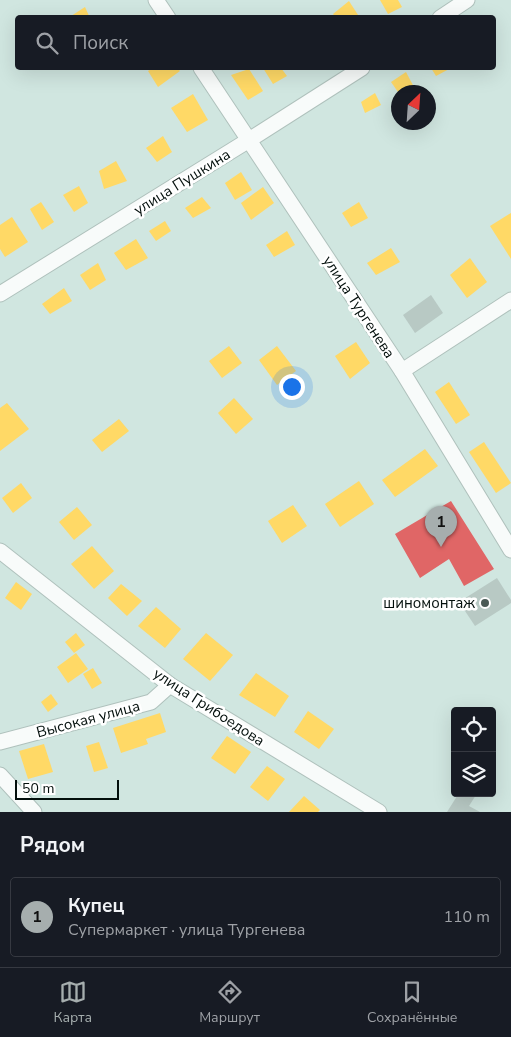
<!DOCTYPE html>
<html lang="ru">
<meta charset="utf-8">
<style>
:root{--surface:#171b24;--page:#20242c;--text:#f1f3f6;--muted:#9ea1a6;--line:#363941;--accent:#a6aeae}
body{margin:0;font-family:"Nunito Sans",sans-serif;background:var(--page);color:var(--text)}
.controls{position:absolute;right:15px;bottom:15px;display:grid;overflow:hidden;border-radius:5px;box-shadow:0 5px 20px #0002}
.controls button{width:45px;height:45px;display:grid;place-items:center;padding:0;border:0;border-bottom:1px solid var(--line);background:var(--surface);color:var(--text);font:25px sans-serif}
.compass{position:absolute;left:391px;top:85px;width:45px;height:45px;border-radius:50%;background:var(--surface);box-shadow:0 5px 20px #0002;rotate:25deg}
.scale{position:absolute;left:15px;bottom:12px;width:104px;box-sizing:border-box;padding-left:5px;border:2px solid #030f0c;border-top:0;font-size:14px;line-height:18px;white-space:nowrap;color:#030f0c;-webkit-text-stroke:4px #fff;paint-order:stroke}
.you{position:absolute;left:291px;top:386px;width:18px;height:18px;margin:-12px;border:4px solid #fff;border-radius:50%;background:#1a73e8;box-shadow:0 0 0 8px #1a73e833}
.badge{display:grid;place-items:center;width:32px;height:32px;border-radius:50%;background:var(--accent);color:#111;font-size:16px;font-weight:700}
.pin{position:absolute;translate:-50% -41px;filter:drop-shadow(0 1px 2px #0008)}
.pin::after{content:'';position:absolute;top:26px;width:18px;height:15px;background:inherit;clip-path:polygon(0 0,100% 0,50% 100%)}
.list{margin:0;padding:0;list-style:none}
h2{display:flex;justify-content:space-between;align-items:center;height:65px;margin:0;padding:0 20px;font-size:21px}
h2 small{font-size:16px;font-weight:400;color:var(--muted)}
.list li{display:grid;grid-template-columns:32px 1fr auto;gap:15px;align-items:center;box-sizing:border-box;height:80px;margin:0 10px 10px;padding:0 10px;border:1px solid var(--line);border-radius:5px}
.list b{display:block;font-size:19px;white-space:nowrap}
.list p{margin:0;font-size:16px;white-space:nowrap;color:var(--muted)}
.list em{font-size:16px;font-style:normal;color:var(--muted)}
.icon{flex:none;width:28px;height:28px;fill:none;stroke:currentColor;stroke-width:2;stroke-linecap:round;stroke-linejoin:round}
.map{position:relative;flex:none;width:511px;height:812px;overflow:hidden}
.search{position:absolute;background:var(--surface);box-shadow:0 5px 20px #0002;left:15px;right:15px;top:15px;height:55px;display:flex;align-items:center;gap:12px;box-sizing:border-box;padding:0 18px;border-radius:5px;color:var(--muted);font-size:19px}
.sheet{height:155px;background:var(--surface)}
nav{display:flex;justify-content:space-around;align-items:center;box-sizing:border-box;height:70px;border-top:1px solid var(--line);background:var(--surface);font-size:14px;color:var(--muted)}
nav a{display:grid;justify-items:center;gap:2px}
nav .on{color:var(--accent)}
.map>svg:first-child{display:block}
</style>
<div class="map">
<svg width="511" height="812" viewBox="0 0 511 812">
<rect width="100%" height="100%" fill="#d0e6e0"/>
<!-- homes -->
<g fill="#ffd966">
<path d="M380,0h18l4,7 -14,7z"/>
<path d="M349,1l11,17h-24l-3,-4z"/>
<path d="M85,7l5,11h-22z"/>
<path d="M153,68h24l3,3 -22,16 -10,-16z"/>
<path d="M263,68h18l6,8 -14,8z"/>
<path d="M431,68h20l-15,8z"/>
<path d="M249,69l14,22 -15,9 -17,-25z"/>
<path d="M406,72l9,17 -6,3h-11l-7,-10z"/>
<path d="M375,93l6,12 -16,8 -4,-11z"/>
<path d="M193,94l15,26 -21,12 -16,-24z"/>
<path d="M163,136l9,16 -15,10 -11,-14z"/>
<path d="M116,161l11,20 -23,8 -5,-18z"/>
<path d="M241,172l11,18 -17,10 -10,-17z"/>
<path d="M79,186l9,17 -14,9 -11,-17z"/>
<path d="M263,187l11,16 -23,17 -10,-17z"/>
<path d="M202,197l9,11 -18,10 -8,-10z"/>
<path d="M41,202l13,20 -12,8 -12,-21z"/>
<path d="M359,202l9,16 -17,9 -9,-14z"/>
<path d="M511,213v46l-21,-33z"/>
<path d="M12,217l16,25 -23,15 -5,-8v-24z"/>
<path d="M165,221l6,10 -15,10 -7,-10z"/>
<path d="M287,231l8,14 -21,12 -8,-12z"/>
<path d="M136,239l12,19 -22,12 -12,-17z"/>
<path d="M391,248l9,14 -24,13 -9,-12z"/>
<path d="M470,258l17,24 -20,16 -17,-23z"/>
<path d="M98,263l8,17 -16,10 -10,-15z"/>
<path d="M64,288l8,13 -22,13 -8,-10z"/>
<path d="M356,342l14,21 -20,16 -15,-23z"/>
<path d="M229,346l13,17 -20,15 -13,-17z"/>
<path d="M277,346l19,25 -19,14 -18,-25z"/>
<path d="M449,382l21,33 -14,9 -21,-32z"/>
<path d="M234,398l19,21 -17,15 -18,-21z"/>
<path d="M7,403l22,26 -29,22v-43z"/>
<path d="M119,419l10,12 -27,21 -10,-12z"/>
<path d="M484,442l27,41 -15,10 -27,-41z"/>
<path d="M425,449l13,17 -43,31 -13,-17z"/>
<path d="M359,481l15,23 -34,23 -15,-23z"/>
<path d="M21,483l11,15 -19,15 -11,-15z"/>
<path d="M293,505l14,21 -25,17 -14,-22z"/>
<path d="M77,507l15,18 -18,15 -15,-18z"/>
<path d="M92,546l22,25 -20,18 -23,-25z"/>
<path d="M16,582l16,12 -11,16 -16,-12z"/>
<path d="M121,584l21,17 -15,15 -19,-18z"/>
<path d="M156,607l25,22 -16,19 -27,-22z"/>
<path d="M76,633l9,12 -11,8 -9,-11z"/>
<path d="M206,633l27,22 -23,26 -27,-22z"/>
<path d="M76,653l12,16 -20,14 -11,-16z"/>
<path d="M93,668l9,15 -10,6 -9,-15z"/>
<path d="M256,673l33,23 -14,21 -36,-22z"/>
<path d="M51,694l7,10 -10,8 -7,-10z"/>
<path d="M308,711l26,18 -15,20 -25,-17z"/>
<path d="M160,713l6,19 -20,7 2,5 -27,9 -8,-25z"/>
<path d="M227,736l24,16 -16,22 -24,-16z"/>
<path d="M99,742l9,26 -14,4 -8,-26z"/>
<path d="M44,744l9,28 -25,7 -9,-28z"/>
<path d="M267,766l18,13 -17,22 -18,-14z"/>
<path d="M304,796l16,14 -2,2h-29z"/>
</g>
<!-- shops -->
<path fill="#e06666" d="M451,501l43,68 -30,17 -15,-27 -29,19 -25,-44z"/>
<!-- building -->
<g fill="#b8c9c4">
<path d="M431,295l12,18 -28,20 -12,-18z"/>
<path d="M497,578l14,22v3l-36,23 -16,-24z"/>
<path d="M459,793h14l3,2 -7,11 11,6h-33z"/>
</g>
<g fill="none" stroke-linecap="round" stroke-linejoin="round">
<!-- minor casing -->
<g stroke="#afc1bc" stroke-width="17">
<g id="minor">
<path d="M156,0l12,18"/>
<path d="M440,18l27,-18"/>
<path d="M201,68l201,303 109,179"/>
<path d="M0,294l249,-154 113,-72"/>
<path d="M402,371l109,-71"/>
<path d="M0,551l170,134 209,127"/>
<path d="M0,742l151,-40 19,-17"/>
<path d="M0,775l34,37"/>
</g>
</g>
<!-- minor -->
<use href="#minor" stroke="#f8fbfa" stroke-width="15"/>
</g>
<!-- markers -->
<circle fill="#4b5a56" stroke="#fff" stroke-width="2" cx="485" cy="603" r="5"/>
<g text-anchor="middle" stroke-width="5" stroke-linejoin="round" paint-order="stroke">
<!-- street labels -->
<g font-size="15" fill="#030f0c" stroke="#fff">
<text transform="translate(182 182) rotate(-32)" y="5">улица Пушкина</text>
<text transform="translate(359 307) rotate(57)" y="5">улица Тургенева</text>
<text transform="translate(209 707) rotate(33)" y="5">улица Грибоедова</text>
<text transform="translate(88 719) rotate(-15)" y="5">Высокая улица</text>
</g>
<!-- poi labels -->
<g font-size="15" fill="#030f0c" stroke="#fff" text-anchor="end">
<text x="475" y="608">шиномонтаж</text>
</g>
</g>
</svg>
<div class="controls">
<button><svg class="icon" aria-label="locate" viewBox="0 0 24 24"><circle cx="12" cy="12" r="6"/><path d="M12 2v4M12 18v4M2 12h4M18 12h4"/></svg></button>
<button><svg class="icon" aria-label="layers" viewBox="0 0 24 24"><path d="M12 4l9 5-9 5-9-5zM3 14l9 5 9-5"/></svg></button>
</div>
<svg class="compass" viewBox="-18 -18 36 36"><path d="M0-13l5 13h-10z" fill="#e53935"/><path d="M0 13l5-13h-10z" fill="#9ea1a6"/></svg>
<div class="scale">50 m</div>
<div class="you"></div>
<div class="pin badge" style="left:441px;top:547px">1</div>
<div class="search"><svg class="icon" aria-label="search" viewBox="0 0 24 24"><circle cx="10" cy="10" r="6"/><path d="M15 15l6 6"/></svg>Поиск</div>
</div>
<section class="sheet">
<h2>Рядом<small></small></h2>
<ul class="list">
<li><span class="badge">1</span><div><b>Купец</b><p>Супермаркет · улица Тургенева</p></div><em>110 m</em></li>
</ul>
</section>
<nav>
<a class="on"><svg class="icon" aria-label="map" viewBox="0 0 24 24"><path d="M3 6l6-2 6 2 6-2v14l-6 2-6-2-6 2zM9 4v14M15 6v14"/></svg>Карта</a>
<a><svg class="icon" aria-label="directions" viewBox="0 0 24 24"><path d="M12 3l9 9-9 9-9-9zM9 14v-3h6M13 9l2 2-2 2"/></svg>Маршрут</a>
<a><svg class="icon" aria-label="saved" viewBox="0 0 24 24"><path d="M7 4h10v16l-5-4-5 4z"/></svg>Сохранённые</a>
</nav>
